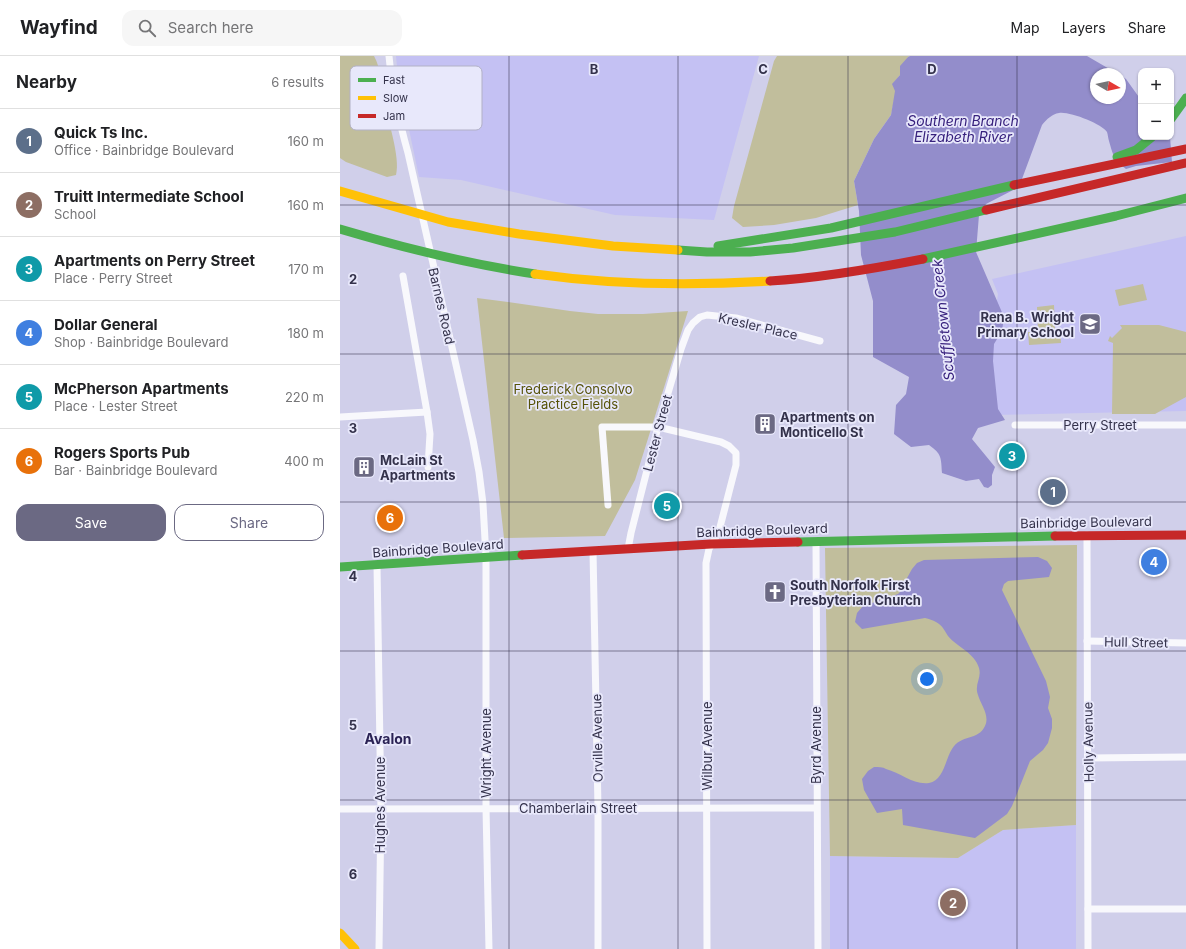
<!DOCTYPE html>
<meta charset="utf-8">
<style>
:root{--surface:#fff;--page:#f6f6f6;--text:#202124;--muted:#757577;--line:#e0e0e0;--accent:#6b6983}
body{margin:0;font-family:Inter,sans-serif;background:var(--page);color:var(--text)}
.controls{position:absolute;right:12px;top:12px;display:grid;overflow:hidden;border-radius:8px;box-shadow:0 1px 3px #0004}
.controls button{width:36px;height:36px;display:grid;place-items:center;padding:0;border:0;border-bottom:1px solid var(--line);background:var(--surface);color:var(--text);font:20px sans-serif}
.compass{position:absolute;left:750px;top:12px;width:36px;height:36px;border-radius:50%;background:var(--surface);box-shadow:0 1px 3px #0004;rotate:99deg}
.you{position:absolute;left:587px;top:623px;width:14px;height:14px;margin:-10px;border:3px solid #fff;border-radius:50%;background:#1a73e8;box-shadow:0 0 0 6px #1a73e833}
.badge{display:grid;place-items:center;width:26px;height:26px;border-radius:50%;background:var(--accent);color:#fff;font-size:13px;font-weight:700}
.pin{position:absolute;translate:-50% -50%;border:2px solid #fff;box-shadow:0 1px 4px #0006}
.list{margin:0;padding:0;list-style:none}
h2{display:flex;justify-content:space-between;align-items:center;height:52px;margin:0;padding:0 16px;font-size:17px}
h2 small{font-size:13px;font-weight:400;color:var(--muted)}
.list li{display:grid;grid-template-columns:26px 1fr auto;gap:12px;align-items:center;box-sizing:border-box;height:64px;padding:0 16px;border-top:1px solid var(--line)}
.list b{display:block;font-size:15px;white-space:nowrap}
.list p{margin:0;font-size:13px;white-space:nowrap;color:var(--muted)}
.list em{font-size:13px;font-style:normal;color:var(--muted)}
.actions{display:flex;gap:8px;padding:12px 16px}
.actions a{flex:1;padding:9px 0;border:1px solid var(--accent);border-radius:12px;text-align:center;font-size:14px;color:var(--accent)}
.actions .main{background:var(--accent);color:#fff}
.icon{flex:none;width:22px;height:22px;fill:none;stroke:currentColor;stroke-width:2;stroke-linecap:round;stroke-linejoin:round}
.map{position:relative;flex:none;width:846px;height:893px;overflow:hidden}
header{display:flex;align-items:center;gap:24px;box-sizing:border-box;height:56px;padding:0 20px;background:var(--surface);border-bottom:1px solid var(--line)}
header strong{font-size:19px}
nav{display:flex;gap:22px;margin-inline-start:auto;font-size:14px}
.search{width:280px;height:36px;background:var(--page);display:flex;align-items:center;gap:10px;box-sizing:border-box;padding:0 14px;border-radius:12px;color:var(--muted);font-size:15px}
main{display:flex}
aside{flex:1;background:var(--surface)}
.map>svg:first-child{display:block}
</style>
<header>
<strong>Wayfind</strong>
<div class="search"><svg class="icon" aria-label="search" viewBox="0 0 24 24"><circle cx="10" cy="10" r="6"/><path d="M15 15l6 6"/></svg>Search here</div>
<nav><a>Map</a><a>Layers</a><a>Share</a></nav>
</header>
<main>
<aside>
<h2>Nearby<small>6 results</small></h2>
<ul class="list">
<li><span class="badge" style="background:#5c6f8a">1</span><div><b>Quick Ts Inc.</b><p>Office · Bainbridge Boulevard</p></div><em>160 m</em></li>
<li><span class="badge" style="background:#8d6e63">2</span><div><b>Truitt Intermediate School</b><p>School</p></div><em>160 m</em></li>
<li><span class="badge" style="background:#0f9aa8">3</span><div><b>Apartments on Perry Street</b><p>Place · Perry Street</p></div><em>170 m</em></li>
<li><span class="badge" style="background:#3f7fe0">4</span><div><b>Dollar General</b><p>Shop · Bainbridge Boulevard</p></div><em>180 m</em></li>
<li><span class="badge" style="background:#0f9aa8">5</span><div><b>McPherson Apartments</b><p>Place · Lester Street</p></div><em>220 m</em></li>
<li><span class="badge" style="background:#e8710a">6</span><div><b>Rogers Sports Pub</b><p>Bar · Bainbridge Boulevard</p></div><em>400 m</em></li>
</ul>
<div class="actions"><a class="main">Save</a><a>Share</a></div>
</aside>
<div class="map">
<svg width="846" height="893" viewBox="0 0 846 893">
<rect width="100%" height="100%" fill="#d0cfea"/>
<!-- built -->
<g fill="#c4c1f3">
<path d="M56,0h363l-45,164 -99,-5 -154,-35 -42,-3 -21,-100z"/>
<path d="M846,180v175l-197,4 3,-78 6,-43 -6,-15z"/>
<path d="M736,769v124h-246v-93l128,2 45,-28z"/>
</g>
<!-- green -->
<g fill="#c1be9c">
<path d="M0,0h34c7,12 7,29 9,42 4,19 18,60 13,77l-9,2 -41,-15 -6,-4z"/>
<path d="M437,0h133l-2,1 -8,18 -7,9 3,7 -5,24 -17,24 -20,42 4,24 -42,13 -42,7 -31,2 -11,-9 2,-12 40,-145z"/>
<path d="M803,228l4,16 -28,6 -4,-16z"/>
<path d="M137,242l38,5 55,8 28,3h45l45,-3 -53,169 -30,56 -101,2z"/>
<path d="M714,249l1,24h5l1,14 -32,2 -1,-13h9l1,-1 -1,-24z"/>
<path d="M780,269h39l27,7v65l-31,17h-43l1,-71 -5,-2 2,-5 2,2 10,-10z"/>
<path d="M737,489l-1,280 -73,5 -45,28 -128,-2 -5,-308z"/>
</g>
<!-- water -->
<g fill="#938dcb">
<path d="M570,0h177l31,18h-22v24h24v-23l6,4 15,21v37h29l2,25 -36,4 -10,3c-12,-9 -13,-14 -17,-28 -1,-3 -1,-6 -2,-9 -5,-8 -38,-21 -48,-19 -7,1 -12,6 -17,12l-23,62 -33,17 -7,11 -3,37 28,65 -2,14 -8,13 -1,17 5,48 7,11 -27,8 -6,11 23,28 -3,8v10l-4,3 -4,-1 -5,-8 -13,2 -24,-8c-1,-15 0,-19 -13,-28l-18,2 -17,-13 2,-29 10,-11 3,-17 -36,-20v-56l-12,-46 -2,-44 -5,-30 20,-42 17,-24 4,-24 -3,-7 8,-9v-9l8,-9z"/>
<path d="M698,501l9,4 5,7 -3,9 -41,4 -4,3 -2,6 44,91 4,16 -2,11 4,11v9l-4,15 -5,7 -13,11 -18,45 -5,8 -32,24 -72,-13 -1,-16 -25,4 -13,-23 -2,-11 6,-8 6,-4c4,0 9,0 12,2 15,4 27,16 43,14 15,-3 16,-23 23,-34 9,-15 26,-8 33,-23 5,-11 -4,-21 -7,-31 -4,-11 4,-17 1,-27 -4,-15 -22,-21 -31,-32 -4,-6 -5,-10 -12,-14 -3,-2 -7,-3 -11,-4l-63,11 -7,-7 2,-9 6,-7 35,-12 7,-7 2,-9 5,-9 5,-6 7,-3z"/>
</g>
<g fill="none" stroke-linecap="round" stroke-linejoin="round">
<!-- street -->
<g stroke="#f8f8fc" stroke-width="7">
<path d="M49,0c3,33 10,65 19,97l65,287 6,32 4,32 3,53v251l3,141"/>
<path d="M63,220l24,136 3,22 -2,33"/>
<path d="M0,361l87,-5"/>
<path d="M675,369h171"/>
<path d="M268,449l-6,-78h56l63,15 8,4 7,7v12l-17,66 -10,18 -3,14 1,386"/>
<path d="M747,479l1,414"/>
<path d="M476,485l2,408"/>
<path d="M288,493l3,-16 27,-106 23,-78 7,-19 5,-7 7,-6 7,-2 29,3 84,23"/>
<path d="M253,495l5,257v141"/>
<path d="M37,509l4,244 -2,140"/>
<path d="M747,585l99,2"/>
<path d="M748,702l98,-1"/>
<path d="M0,753l476,-1"/>
<path d="M748,853h98"/>
</g>
<!-- fast -->
<g stroke="#4caf50" stroke-width="9">
<path d="M831,63l15,-21"/>
<path d="M777,101l19,-7 16,-13"/>
<path d="M0,173c64,19 129,35 195,45"/>
<path d="M378,190l113,-18 183,-43"/>
<path d="M338,194l29,2h43l43,-4 102,-16 91,-22"/>
<path d="M583,203l193,-43 70,-18"/>
<path d="M458,486l257,-6"/>
<path d="M0,511l182,-12"/>
</g>
<!-- slow -->
<g stroke="#ffc107" stroke-width="9">
<path d="M0,135l108,31 71,12 94,12 65,4"/>
<path d="M195,218c78,11 156,12 235,7"/>
<path d="M0,877l15,16"/>
</g>
<!-- jam -->
<g stroke="#c62828" stroke-width="9">
<path d="M674,129l172,-36"/>
<path d="M646,154l200,-47"/>
<path d="M430,225c51,-3 102,-12 153,-22"/>
<path d="M715,480l131,-1"/>
<path d="M182,499l189,-11 87,-2"/>
</g>
</g>
<!-- grid -->
<path fill="none" stroke="#34324b" stroke-width="1" stroke-opacity="0.55" d="M169,0v893M338,0v893M508,0v893M677,0v893M0,149h846M0,298h846M0,446h846M0,595h846M0,744h846"/>
<!-- icons -->
<defs>
<g id="school-square" transform="scale(1.15)"><rect x="-9" y="-9" width="18" height="18" rx="4" fill="#6b6983" stroke="#e8e8fb"/><path d="M0-5L7-2L0 1L-7-2ZM-4 1L0 2.5L4 1V4Q0 6-4 4Z" fill="#fff"/></g>
<g id="building-square" transform="scale(1.15)"><rect x="-9" y="-9" width="18" height="18" rx="4" fill="#6b6983" stroke="#e8e8fb"/><path d="M-4-6H4V6H1V3H-1V6H-4ZM-2.5-4.3h1.7v1.8h-1.7ZM.8-4.3h1.7v1.8H.8ZM-2.5-1h1.7V.8h-1.7ZM.8-1h1.7V.8H.8Z" fill="#fff"/></g>
<g id="church-square" transform="scale(1.15)"><rect x="-9" y="-9" width="18" height="18" rx="4" fill="#6b6983" stroke="#e8e8fb"/><path d="M-1.2-6h2.4v3.5h3.3v2.4h-3.3V6h-2.4V-.1h-3.3v-2.4h3.3Z" fill="#fff"/></g>
</defs>
<g fill-rule="evenodd">
<use href="#school-square" x="750" y="268"/>
<use href="#building-square" x="425" y="368"/>
<use href="#building-square" x="24" y="411"/>
<use href="#church-square" x="435" y="536"/>
</g>
<g text-anchor="middle" stroke-width="3.5" stroke-linejoin="round" paint-order="stroke">
<!-- street labels -->
<g font-size="13" fill="#34324b" stroke="#e8e8fb">
<text transform="translate(102 250) rotate(77)" y="5">Barnes Road</text>
<text transform="translate(418 270) rotate(13)" y="5">Kresler Place</text>
<text x="760" y="374">Perry Street</text>
<text transform="translate(317 377) rotate(-75)" y="5">Lester Street</text>
<text transform="translate(746 466) rotate(-1)" y="5">Bainbridge Boulevard</text>
<text transform="translate(422 474) rotate(-2)" y="5">Bainbridge Boulevard</text>
<text transform="translate(98 492) rotate(-4)" y="5">Bainbridge Boulevard</text>
<text transform="translate(796 586) rotate(1)" y="5">Hull Street</text>
<text transform="translate(257 682) rotate(-91)" y="5">Orville Avenue</text>
<text transform="translate(748 686) rotate(-91)" y="5">Holly Avenue</text>
<text transform="translate(476 689) rotate(-90)" y="5">Byrd Avenue</text>
<text transform="translate(367 690) rotate(-90)" y="5">Wilbur Avenue</text>
<text transform="translate(146 697) rotate(-90)" y="5">Wright Avenue</text>
<text transform="translate(40 749) rotate(-90)" y="5">Hughes Avenue</text>
<text x="238" y="757">Chamberlain Street</text>
</g>
<!-- poi labels -->
<g font-size="13" font-weight="bold" fill="#34324b" stroke="#e8e8fb" text-anchor="start">
<text x="734" y="266" text-anchor="end">Rena B. Wright<tspan x="734" dy="15">Primary School</tspan></text>
<text x="440" y="366">Apartments on<tspan x="440" dy="15">Monticello St</tspan></text>
<text x="40" y="409">McLain St<tspan x="40" dy="15">Apartments</tspan></text>
<text x="450" y="534">South Norfolk First<tspan x="450" dy="15">Presbyterian Church</tspan></text>
</g>
<!-- park labels -->
<g font-size="13" fill="#565208" stroke="#e8e8fb">
<text x="233" y="338">Frederick Consolvo<tspan x="233" dy="15">Practice Fields</tspan></text>
</g>
<!-- water labels -->
<g font-size="14" font-style="italic" fill="#37217d" stroke="#e8e8fb">
<text x="623" y="70">Southern Branch<tspan x="623" dy="16">Elizabeth River</tspan></text>
<text transform="translate(603 264) rotate(-96)" y="5">Scuffletown Creek</text>
</g>
<!-- neighbourhood labels -->
<g font-size="14" font-weight="bold" fill="#2b2355" stroke="#e8e8fb">
<text x="48" y="688">Avalon</text>
</g>
</g>
<!-- legend -->
<rect x="10" y="10" width="132" height="64" rx="6" fill="#e8e8fb" stroke="#b2b1c6" stroke-width="1"/>
<rect x="18" y="22" width="18" height="4" fill="#4caf50"/>
<rect x="18" y="40" width="18" height="4" fill="#ffc107"/>
<rect x="18" y="58" width="18" height="4" fill="#c62828"/>
<g font-size="11" fill="#34324b">
<text x="43" y="28">Fast</text>
<text x="43" y="46">Slow</text>
<text x="43" y="64">Jam</text>
</g>
<g font-size="13" text-anchor="middle" font-weight="bold" fill="#34324b" stroke="#e8e8fb" stroke-width="3.5" stroke-linejoin="round" paint-order="stroke">
<text x="254" y="18">B</text>
<text x="423" y="18">C</text>
<text x="592" y="18">D</text>
<text x="13" y="228">2</text>
<text x="13" y="377">3</text>
<text x="13" y="525">4</text>
<text x="13" y="674">5</text>
<text x="13" y="823">6</text>
</g>
</svg>
<div class="controls">
<button>+</button>
<button>−</button>
</div>
<svg class="compass" viewBox="-18 -18 36 36"><path d="M0-13l5 13h-10z" fill="#e53935"/><path d="M0 13l5-13h-10z" fill="#757577"/></svg>
<div class="you"></div>
<div class="pin badge" style="left:713px;top:436px;background:#5c6f8a">1</div>
<div class="pin badge" style="left:613px;top:847px;background:#8d6e63">2</div>
<div class="pin badge" style="left:672px;top:400px;background:#0f9aa8">3</div>
<div class="pin badge" style="left:814px;top:506px;background:#3f7fe0">4</div>
<div class="pin badge" style="left:327px;top:450px;background:#0f9aa8">5</div>
<div class="pin badge" style="left:50px;top:462px;background:#e8710a">6</div>
</div>
</main>
